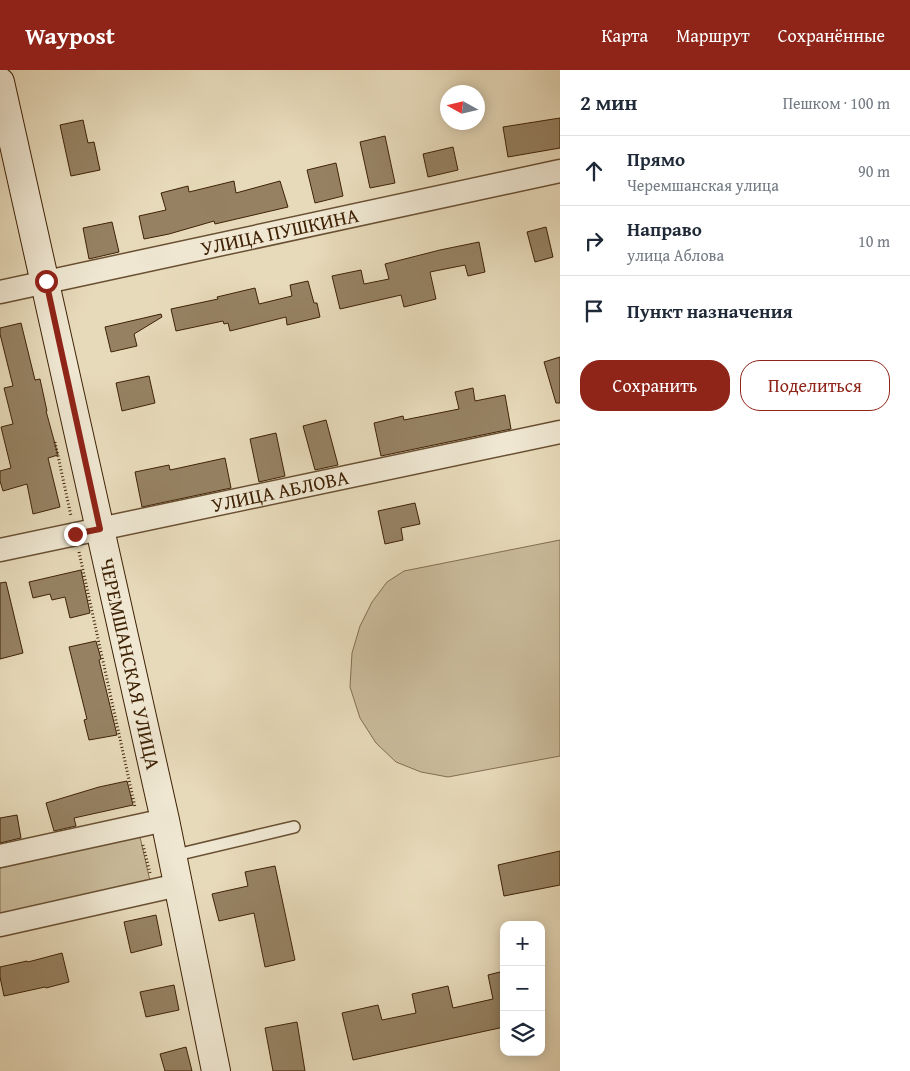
<!DOCTYPE html>
<html lang="ru">
<meta charset="utf-8">
<style>
:root{--surface:#fff;--page:#f6f6f7;--text:#1f2937;--muted:#747a83;--line:#e0e1e3;--accent:#8f2418}
body{margin:0;font-family:"Gentium Book Plus",serif;background:var(--page);color:var(--text)}
.controls{position:absolute;right:15px;bottom:15px;display:grid;overflow:hidden;border-radius:10px;box-shadow:0 2px 12px #0003}
.controls button{width:45px;height:45px;display:grid;place-items:center;padding:0;border:0;border-bottom:1px solid var(--line);background:var(--surface);color:var(--text);font:25px sans-serif}
.compass{position:absolute;left:440px;top:15px;width:45px;height:45px;border-radius:50%;background:var(--surface);box-shadow:0 2px 12px #0003;rotate:278deg}
.stop{position:absolute;width:15px;height:15px;margin:-11px;border:4px solid #8f2418;border-radius:50%;background:#fff}
.stop.end{background:#8f2418;border-color:#fff;box-shadow:0 1px 5px #0008}
.list{margin:0;padding:0;list-style:none}
h2{display:flex;justify-content:space-between;align-items:center;height:65px;margin:0;padding:0 20px;font-size:21px}
h2 small{font-size:16px;font-weight:400;color:var(--muted)}
.list li{display:grid;grid-template-columns:32px 1fr auto;gap:15px;align-items:center;box-sizing:border-box;height:70px;padding:0 20px;border-top:1px solid var(--line)}
.list b{display:block;font-size:19px;white-space:nowrap}
.list p{margin:0;font-size:16px;white-space:nowrap;color:var(--muted)}
.list em{font-size:16px;font-style:normal;color:var(--muted)}
.actions{display:flex;gap:10px;padding:15px 20px}
.actions a{flex:1;padding:11px 0;border:1px solid var(--accent);border-radius:20px;text-align:center;font-size:18px;color:var(--accent)}
.actions .main{background:var(--accent);color:#fff}
.icon{flex:none;width:28px;height:28px;fill:none;stroke:currentColor;stroke-width:2;stroke-linecap:round;stroke-linejoin:round}
.map{position:relative;flex:none;width:560px;height:1001px;overflow:hidden}
header{display:flex;align-items:center;gap:30px;box-sizing:border-box;height:70px;padding:0 25px;background:var(--accent);color:#fff}
header strong{font-size:24px}
nav{display:flex;gap:28px;margin-inline-start:auto;font-size:18px}
main{display:flex}
aside{flex:1;background:var(--surface)}
.map>svg:first-child{display:block}
</style>
<header>
<strong>Waypost</strong>
<nav><a>Карта</a><a>Маршрут</a><a>Сохранённые</a></nav>
</header>
<main>
<div class="map">
<svg width="560" height="1001" viewBox="0 0 560 1001">
<rect width="100%" height="100%" fill="#e7daba"/>
<filter id="stains"><feTurbulence type="fractalNoise" baseFrequency=".004" numOctaves="4"/><feColorMatrix values="0 0 0 0 .2 0 0 0 0 .09 0 0 0 0 .02 0 0 0 .5 -.17"/></filter>
<radialGradient id="worn" r=".72"><stop offset=".6" stop-color="#630" stop-opacity="0"/><stop offset="1" stop-color="#630" stop-opacity=".3"/></radialGradient>
<!-- green -->
<g fill="#cabb9b" stroke="#846e50">
<path d="M560,470v216l-112,21 -27,-5 -25,-10 -20,-19 -16,-25 -10,-31 2,-34 8,-27 12,-24 15,-20 17,-11z"/>
<path d="M140,767l10,44 -150,33v-46z"/>
</g>
<!-- building -->
<g fill="#968263" stroke="#3f2205">
<path d="M560,48v30l-52,9 -5,-30z"/>
<path d="M83,50l5,23 6,-1 6,28 -29,6 -11,-51z"/>
<path d="M385,66l10,47 -25,5 -10,-46z"/>
<path d="M453,77l5,23 -30,7 -5,-23z"/>
<path d="M336,93l7,33 -28,7 -8,-33z"/>
<path d="M234,111l2,12 44,-12 8,26 -73,17 -1,-3 -45,13 -25,5 -5,-23 27,-6 -5,-17 27,-7 1,6z"/>
<path d="M112,152l7,30 -30,7 -6,-31z"/>
<path d="M546,157l7,30 -18,5 -8,-30z"/>
<path d="M479,172l6,30 -17,4 -3,-11 -35,7 6,27 -32,8 -3,-12 -61,14 -8,-33 29,-6 3,14 25,-5 -4,-15 55,-14z"/>
<path d="M308,211l6,22h3l3,14 -33,8 -1,-8 -56,14 -2,-8 -4,1 -1,-3 -47,10 -5,-22 47,-10 -1,-2 38,-9 4,16 33,-8 -2,-11z"/>
<path d="M161,244l1,3 -28,17 3,12 -26,6 -6,-25z"/>
<path d="M21,253l14,57 5,-1 7,32h-1l12,44 -10,3 12,49 -27,7 -6,-30 -24,7 -3,-10v-10l11,-3 -10,-41 12,-3 -9,-36 9,-2 -13,-52v-6z"/>
<path d="M560,287v46h-4l-12,-41z"/>
<path d="M149,306l6,27 -33,8 -6,-28z"/>
<path d="M473,318l2,13 30,-6 6,34 -130,27 -7,-33 29,-7 1,4 55,-11 -4,-17z"/>
<path d="M326,350l12,45 -23,5 -12,-44z"/>
<path d="M276,363l9,43 -26,6 -9,-43z"/>
<path d="M225,388l6,30 -89,19 -7,-35 34,-7 1,5z"/>
<path d="M415,433l5,21 -19,4 2,12 -18,4 -7,-33z"/>
<path d="M81,500l9,43 -20,5 -5,-21 -13,3 -2,-6 -17,4 -4,-16z"/>
<path d="M6,512l17,71 -23,6v-76z"/>
<path d="M96,571l5,18 -2,1 18,75 -28,5 -5,-20 3,-1 -18,-72z"/>
<path d="M127,711l6,24 -59,13 2,8 -22,5 -8,-28 53,-16z"/>
<path d="M17,745l4,23 -21,5v-25z"/>
<path d="M560,781v34l-56,11 -6,-31z"/>
<path d="M275,796l20,94 -30,7 -11,-54 -35,8 -7,-27 36,-8 -3,-14z"/>
<path d="M156,845l6,30 -31,8 -7,-31z"/>
<path d="M62,883l7,29 -23,6 -1,-1 -41,9 -4,-19v-10l27,-6 1,1z"/>
<path d="M504,901v56l-151,33 -11,-47 36,-8 4,15 34,-7 -4,-19 36,-8 5,22 40,-9 -5,-24z"/>
<path d="M174,915l5,25 -33,7 -6,-25z"/>
<path d="M297,952l8,49h-32l-8,-43z"/>
<path d="M186,977l6,24h-27l-5,-17z"/>
</g>
<g fill="none" stroke-linecap="round" stroke-linejoin="round">
<!-- service casing -->
<g stroke="#695032" stroke-width="14">
<path id="service" d="M172,786l122,-29"/>
</g>
<!-- minor casing -->
<g stroke="#695032" stroke-width="25">
<g id="minor">
<path id="s1" d="M0,222l560,-121"/>
<path id="s2" d="M0,480l560,-118"/>
<path d="M0,786l165,-36"/>
<path d="M0,855l178,-40"/>
</g>
</g>
<!-- secondary casing -->
<g stroke="#3f2205" stroke-width="30">
<g id="secondary">
<path id="s3" d="M0,12l165,738 51,251"/>
</g>
</g>
<!-- path -->
<g stroke="#3f2205" stroke-width="3" stroke-dasharray="1 2.5" stroke-linecap="butt">
<path d="M55,372l16,74"/>
<path d="M79,482l56,255"/>
<path d="M143,775l7,28"/>
</g>
<!-- service -->
<use href="#service" stroke="#efe7d2" stroke-width="11"/>
<!-- minor -->
<use href="#minor" stroke="#efe7d2" stroke-width="22"/>
<!-- secondary -->
<use href="#secondary" stroke="#efe7d2" stroke-width="28"/>
</g>
<g fill="none" stroke-linecap="round" stroke-linejoin="round">
<!-- route -->
<path stroke="#8f2418" stroke-width="6" d="M46,211l54,248 -25,5"/>
</g>
<g text-anchor="middle" stroke-width="4" stroke-linejoin="round" paint-order="stroke">
<!-- street labels -->
<g font-size="20" fill="#3f2205" stroke="#efe7d2">
<text dy="7" stroke="none"><textPath href="#s1" startOffset="286">УЛИЦА ПУШКИНА</textPath></text>
<text dy="7" stroke="none"><textPath href="#s2" startOffset="286">УЛИЦА АБЛОВА</textPath></text>
<text dy="7" stroke="none"><textPath href="#s3" startOffset="596">ЧЕРЕМШАНСКАЯ УЛИЦА</textPath></text>
</g>
</g>
<rect width="100%" height="100%" filter="url(#stains)"/>
<rect width="100%" height="100%" fill="url(#worn)"/>
</svg>
<div class="controls">
<button>+</button>
<button>−</button>
<button><svg class="icon" aria-label="layers" viewBox="0 0 24 24"><path d="M12 4l9 5-9 5-9-5zM3 14l9 5 9-5"/></svg></button>
</div>
<svg class="compass" viewBox="-18 -18 36 36"><path d="M0-13l5 13h-10z" fill="#e53935"/><path d="M0 13l5-13h-10z" fill="#747a83"/></svg>
<div class="stop" style="left:46px;top:211px"></div>
<div class="stop end" style="left:75px;top:464px"></div>
</div>
<aside>
<h2>2 мин<small>Пешком · 100 m</small></h2>
<ul class="list">
<li><svg class="icon" aria-label="ahead" viewBox="0 0 24 24"><path d="M12 20V5M6 11l6-6 6 6"/></svg><div><b>Прямо</b><p>Черемшанская улица</p></div><em>90 m</em></li>
<li><svg class="icon" aria-label="right" viewBox="0 0 24 24"><path d="M7 20v-9h11M14 6l5 5-5 5"/></svg><div><b>Направо</b><p>улица Аблова</p></div><em>10 m</em></li>
<li><svg class="icon" aria-label="arrive" viewBox="0 0 24 24"><path d="M6 21V4h12l-3 4 3 4H6"/></svg><div><b>Пункт назначения</b></div></li>
</ul>
<div class="actions"><a class="main">Сохранить</a><a>Поделиться</a></div>
</aside>
</main>
